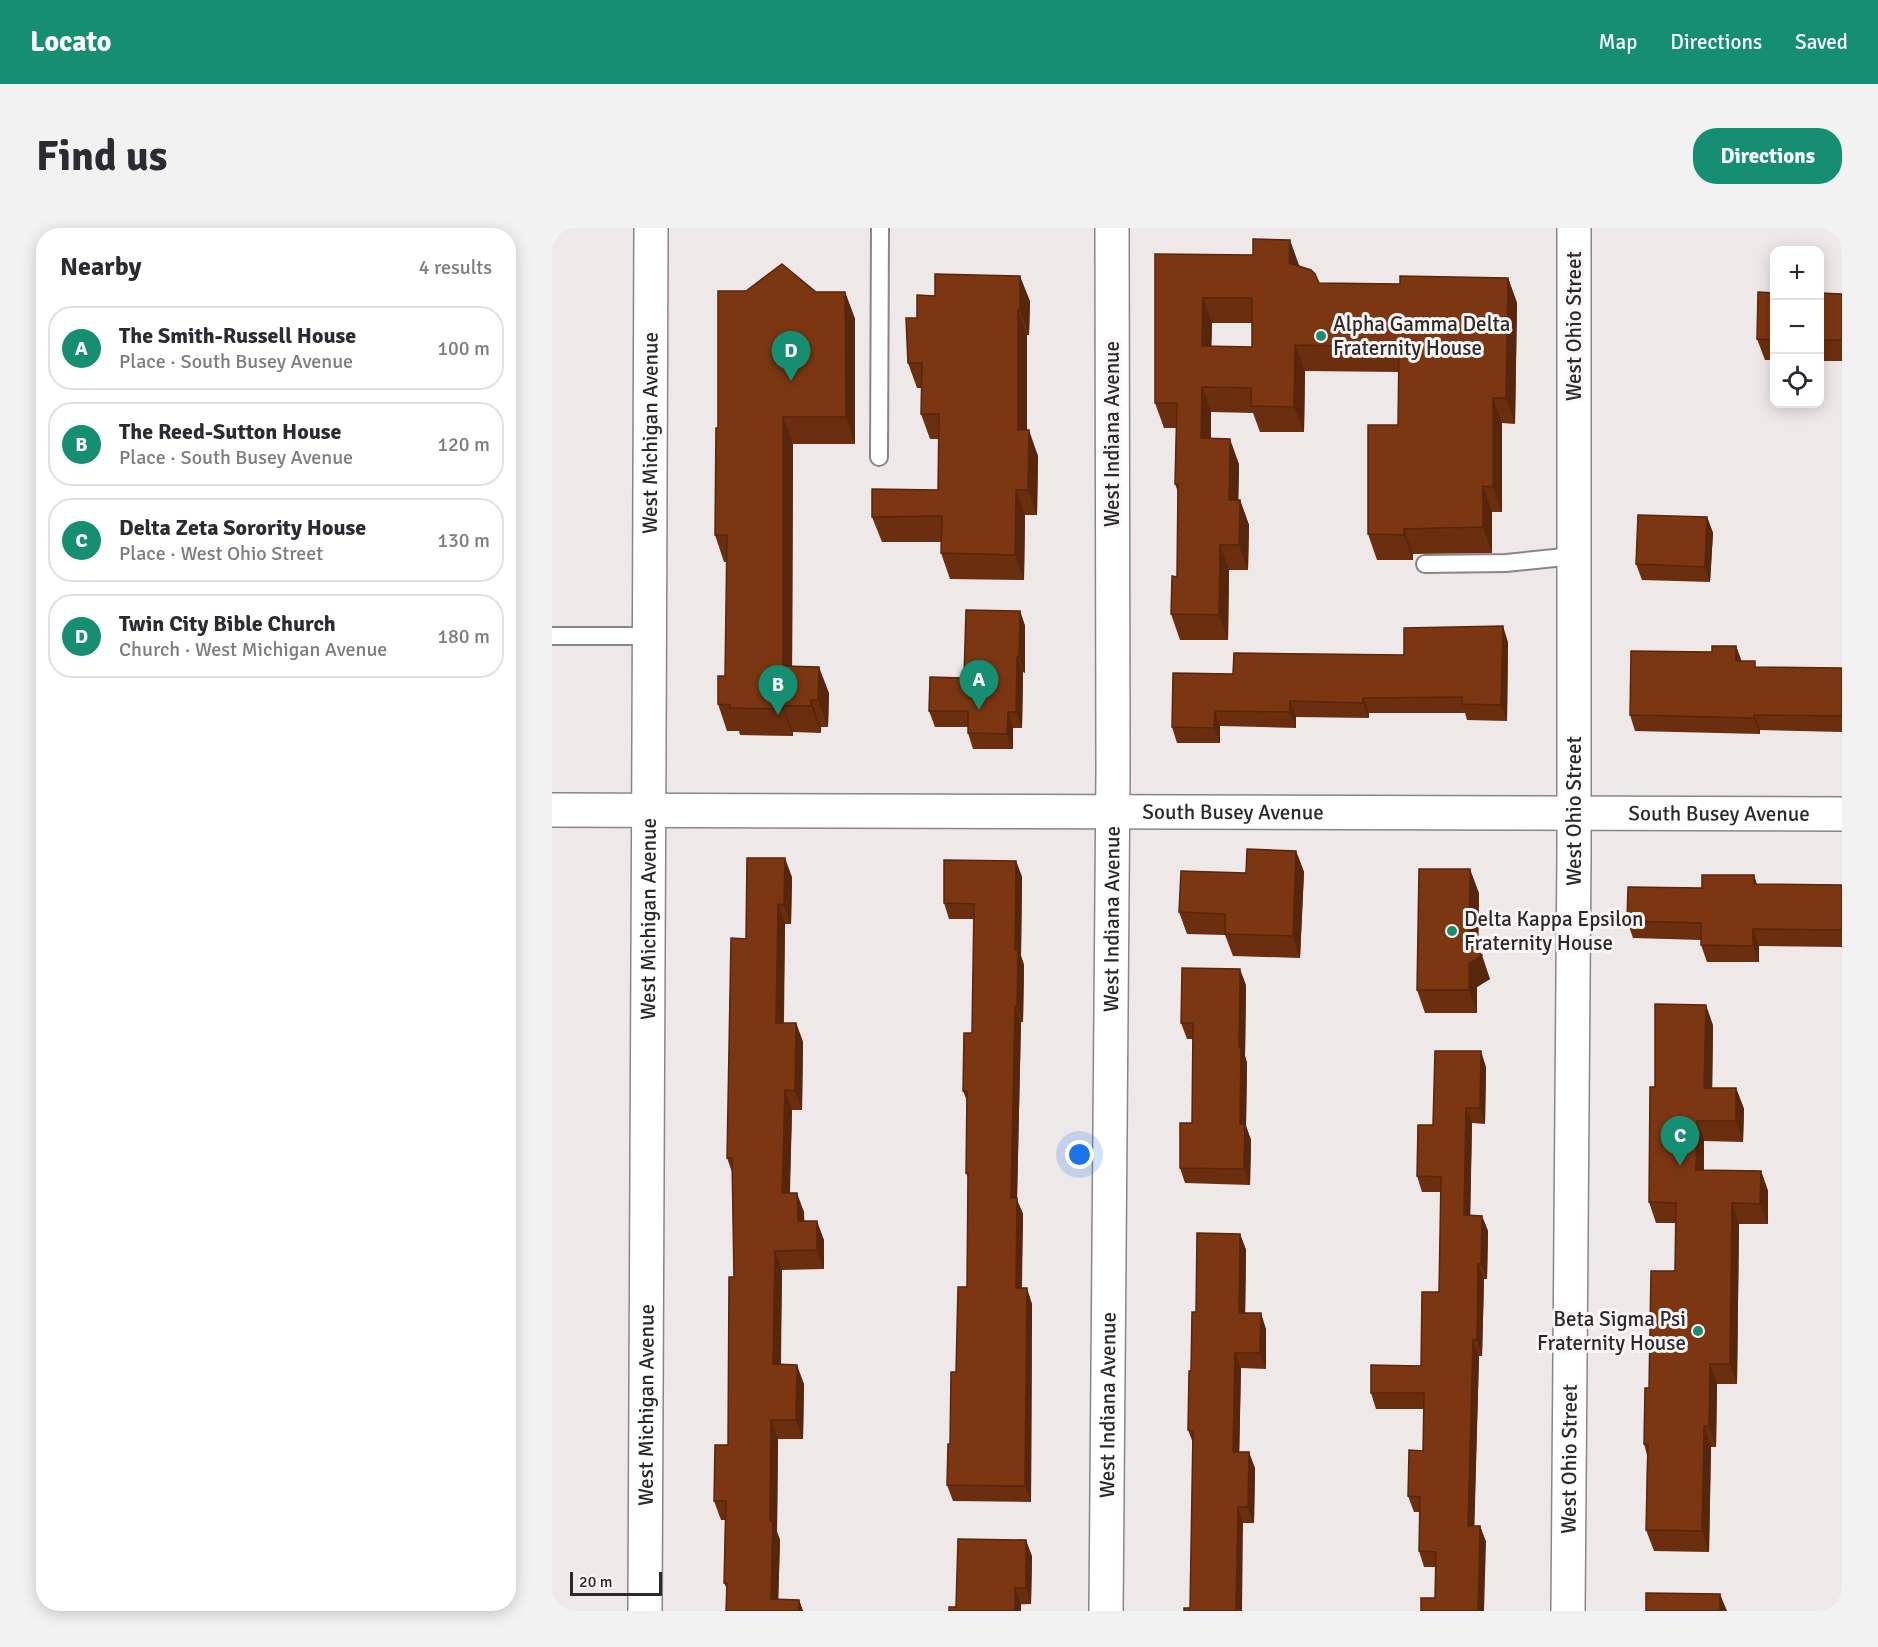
<!DOCTYPE html>
<meta charset="utf-8">
<style>
:root{--surface:#fff;--page:#f2f2f3;--text:#2b2b33;--muted:#7c7c81;--line:#e1e1e2;--accent:#158e71}
body{margin:0;font-family:Signika,sans-serif;background:var(--page);color:var(--text)}
.controls{position:absolute;right:18px;top:18px;display:grid;overflow:hidden;border-radius:12px;box-shadow:0 3px 15px #0003}
.controls button{width:54px;height:54px;display:grid;place-items:center;padding:0;border:0;border-bottom:2px solid var(--line);background:var(--surface);color:var(--text);font:30px sans-serif}
.scale{position:absolute;left:18px;bottom:15px;width:92px;box-sizing:border-box;padding-left:6px;border:3px solid #2c292a;border-top:0;font-size:16px;line-height:21px;white-space:nowrap;color:#2c292a;-webkit-text-stroke:4px #fcf6f6;paint-order:stroke}
.you{position:absolute;left:528px;top:927px;width:21px;height:21px;margin:-15px;border:4px solid #fff;border-radius:50%;background:#1a73e8;box-shadow:0 0 0 9px #1a73e833}
.badge{display:grid;place-items:center;width:39px;height:39px;border-radius:50%;background:var(--accent);color:#fff;font-size:20px;font-weight:700}
.pin{position:absolute;translate:-50% -50px;filter:drop-shadow(0 2px 3px #0008)}
.pin::after{content:'';position:absolute;top:32px;width:21px;height:18px;background:inherit;clip-path:polygon(0 0,100% 0,50% 100%)}
.list{margin:0;padding:0;list-style:none}
h2{display:flex;justify-content:space-between;align-items:center;height:78px;margin:0;padding:0 24px;font-size:26px}
h2 small{font-size:20px;font-weight:400;color:var(--muted)}
.list li{display:grid;grid-template-columns:39px 1fr auto;gap:18px;align-items:center;box-sizing:border-box;height:84px;margin:0 12px 12px;padding:0 12px;border:2px solid var(--line);border-radius:24px}
.list b{display:block;font-size:22px;white-space:nowrap}
.list p{margin:0;font-size:20px;white-space:nowrap;color:var(--muted)}
.list em{font-size:20px;font-style:normal;color:var(--muted)}
.icon{flex:none;width:33px;height:33px;fill:none;stroke:currentColor;stroke-width:2;stroke-linecap:round;stroke-linejoin:round}
.map{position:relative;flex:none;width:1290px;height:1383px;overflow:hidden;border-radius:24px}
header{display:flex;align-items:center;gap:36px;box-sizing:border-box;height:84px;padding:0 30px;background:var(--accent);color:#fff}
header strong{font-size:28px}
nav{display:flex;gap:33px;margin-inline-start:auto;font-size:21px}
.intro{display:flex;align-items:center;justify-content:space-between;box-sizing:border-box;height:144px;padding:0 36px}
h1{margin:0;font-size:42px}
.button{padding:15px 27px;border-radius:24px;background:var(--accent);color:#fff;font-size:21px;font-weight:700}
main{display:flex;gap:36px;padding:0 36px}
aside{flex:1;background:var(--surface);border-radius:24px;box-shadow:0 3px 15px #0003}
.map>svg:first-child{display:block}
</style>
<header>
<strong>Locato</strong>
<nav><a>Map</a><a>Directions</a><a>Saved</a></nav>
</header>
<div class="intro"><h1>Find us</h1><a class="button">Directions</a></div>
<main>
<aside>
<h2>Nearby<small>4 results</small></h2>
<ul class="list">
<li><span class="badge">A</span><div><b>The Smith-Russell House</b><p>Place · South Busey Avenue</p></div><em>100 m</em></li>
<li><span class="badge">B</span><div><b>The Reed-Sutton House</b><p>Place · South Busey Avenue</p></div><em>120 m</em></li>
<li><span class="badge">C</span><div><b>Delta Zeta Sorority House</b><p>Place · West Ohio Street</p></div><em>130 m</em></li>
<li><span class="badge">D</span><div><b>Twin City Bible Church</b><p>Church · West Michigan Avenue</p></div><em>180 m</em></li>
</ul>
</aside>
<div class="map">
<svg width="1290" height="1383" viewBox="0 0 1290 1383">
<rect width="100%" height="100%" fill="#efe8e9"/>
<g fill="none" stroke-linecap="round" stroke-linejoin="round">
<!-- lane casing -->
<g stroke="#8c8586" stroke-width="20">
<g id="lane">
<path d="M327,229l1,-229"/>
<path d="M873,336l81,-1 68,-7"/>
<path d="M0,408h97"/>
</g>
</g>
<!-- street casing -->
<g stroke="#8c8586" stroke-width="36">
<g id="street">
<path id="s1" d="M0,582l1290,4"/>
<path id="s2" d="M93,1383c3,-461 4,-922 6,-1383"/>
<path id="s3" d="M554,1383l7,-840 -1,-543"/>
<path id="s4" d="M1016,1383l6,-759v-624"/>
</g>
</g>
<!-- lane -->
<use href="#lane" stroke="#fff" stroke-width="16"/>
<!-- street -->
<use href="#street" stroke="#fff" stroke-width="33"/>
</g>
<!-- wall -->
<g fill="#6b2f0f" fill-rule="evenodd">
<path d="M603,26l144,11 20,18 81,1 108,-6 9,25 -2,121 -13,-1v89h-10v41l-79,1v6h-36l-9,-26 30,-109 1,-53 -94,-1 -1,61h-44l-7,-19 -42,-1v27l28,25 -1,36h2l9,25 -1,45h-19l-1,70h-48l-9,-26 6,-37 1,-85 -3,-8 1,-56h-12l-9,-25zM660,95h40v24l-41,-1z"/>
<path d="M264,64h29l10,27v125h-62l-1,222 37,27 -1,34h-7v6l-28,-1v4l-53,-1 -1,-4h-12l-9,-27 7,-28 2,-114h-3l-9,-27 3,-107z"/>
<path d="M1222,65v67h-9l-8,-21z"/>
<path d="M1268,65l22,1v67h-22z"/>
<path d="M478,73l-1,34h-2v95l11,26 -1,59h-12l-1,65 -74,-1 -9,-26v-11h-59l-10,-25 66,-27v-51h-8l-9,-25 1,-26h-5l-9,-25 9,-45z"/>
<path d="M1155,289l6,16 -3,49 -68,-2 -6,-16z"/>
<path d="M468,383l5,15v47l-2,-1 -1,56h-9v21h-40l-5,-16v-6h-33l-6,-16 35,-33z"/>
<path d="M956,414l-1,79 -40,-1 -2,-7h-96v5l-73,-1v11l-76,-2v17h-43l-5,-16 61,-53 171,-19z"/>
<path d="M1184,418l5,15 16,6 85,1v64l-82,-2v4l-125,-3 -5,-16 82,-63z"/>
<path d="M744,623l8,21 -4,86 -67,-2 -8,-21 -38,-1 -8,-22 67,-39z"/>
<path d="M464,633l6,16 -1,79 3,9 -1,57h-2l-4,178 6,14 -1,74 10,16 -1,198 -78,-1 -6,-16 9,-113 11,-85 1,-109 -2,-5 1,-72 -4,-10 9,-58 2,-114h-25l-5,-16z"/>
<path d="M1202,647l3,9 85,1v62l-83,-1v16h-52l-6,-17v-5l-68,-2 -6,-17 75,-33z"/>
<path d="M240,649l-1,47h-6l-1,99h12l7,19 -1,68h-10l-2,83 14,19v9l20,19v29l-42,1 -1,94 23,20 -1,55h-25l-1,93 3,8 -2,60h21l4,11h-77l1,-22 -3,-6 1,-63h-4l-7,-19 14,-56 6,-168 -2,-105 -5,-14 19,-219z"/>
<path d="M927,665l-1,59 12,27 -13,8v26h-52l-8,-23z"/>
<path d="M694,757l-1,71 2,7 -1,63 5,14 -1,45 -65,-2 -5,-15 12,-45 1,-84h-6l-6,-16z"/>
<path d="M1161,797l-1,63h24l8,21 -1,33 -39,-1v29l57,1 7,20v33h-29l-2,160h-20l-1,63h-5l-2,105 -55,-1 -8,-21 1,-75 -3,-11 5,-56 26,-117 1,-48h-20l-7,-21 6,-115z"/>
<path d="M934,839l-1,57 -13,-1 -2,92 12,1 6,15 -1,48h-3l-2,77h-3l-5,170h6l6,16 -51,56v-31h-11l-5,-16 1,-39h-6l-6,-16 15,-45v-42h-47l-5,-16 50,-27 18,-74 2,-100h-19l-5,-16 16,-51z"/>
<path d="M688,1006l6,16 -1,63 21,16v40l-25,-1 -2,84 16,16 -1,55h-11l-53,85 3,-165 -5,-13 3,-59 5,-59z"/>
<path d="M480,1328l-1,48 -75,3z"/>
</g>
<!-- shaded-wall -->
<g fill="#57260d">
<path d="M738,12l9,25 -1,23 -9,-25z"/>
<path d="M468,48l10,25 -1,34 -9,-25z"/>
<path d="M956,50l9,25 -2,121 -9,-26z"/>
<path d="M293,64l10,27v125l-9,-27z"/>
<path d="M651,70l9,25 -1,48 -9,-25z"/>
<path d="M466,82l9,25v120l-9,-25z"/>
<path d="M743,117l10,26 -1,61 -10,-25z"/>
<path d="M650,159l9,25v52l-10,-26z"/>
<path d="M941,170l9,25v89l-9,-25z"/>
<path d="M231,189l10,27 -1,249 -9,-27z"/>
<path d="M477,202l9,26 -1,59 -9,-25z"/>
<path d="M678,211l9,25 -1,61 -9,-25z"/>
<path d="M931,258l9,26v41l-9,-26z"/>
<path d="M464,262l9,25 -1,65 -9,-25z"/>
<path d="M688,272l9,25 -1,45 -9,-25z"/>
<path d="M1155,289l6,16 -3,49 -5,-15z"/>
<path d="M852,301l9,25v6l-9,-25z"/>
<path d="M668,317l9,25 -1,70 -9,-25z"/>
<path d="M468,383l5,15v47l-6,-16z"/>
<path d="M951,398l5,16 -1,79 -6,-16z"/>
<path d="M1184,418l6,16 -6,-1z"/>
<path d="M465,429l6,15 -1,56 -6,-16z"/>
<path d="M267,439l10,26 -1,34 -10,-27z"/>
<path d="M811,470l6,15v5l-6,-15z"/>
<path d="M259,472l10,27v6l-10,-27z"/>
<path d="M738,473l6,16v11l-6,-16z"/>
<path d="M231,478l10,26v4l-10,-27z"/>
<path d="M663,483l5,15v17l-6,-15z"/>
<path d="M456,484l5,16v21l-6,-15z"/>
<path d="M1202,487l6,15v4l-6,-16z"/>
<path d="M744,623l8,21 -4,86 -7,-22z"/>
<path d="M233,630l7,19 -1,47 -7,-19z"/>
<path d="M464,633l6,16 -1,79 3,9 -1,57 -6,-16 -2,-56z"/>
<path d="M918,641l9,24 -1,65 4,-3 8,24 -13,8v26l-8,-23z"/>
<path d="M226,676l7,20 -2,118 -7,-19z"/>
<path d="M1201,701l6,17v16l-6,-16z"/>
<path d="M688,741l6,16 -1,71 2,7 -1,63 5,14 -1,45 -6,-16 -4,-45 -1,-77z"/>
<path d="M1154,777l7,20 -1,83 -8,-20z"/>
<path d="M463,778l6,16 -4,178 6,14 -2,89 -5,-15 -5,-90z"/>
<path d="M244,795l7,19 -1,68 -7,-19z"/>
<path d="M929,823l5,16 -1,57 -5,-16z"/>
<path d="M1184,860l8,21 -1,33 -7,-21z"/>
<path d="M233,862l7,20 -3,102 -7,-19z"/>
<path d="M914,880l6,15 -2,108 -6,-16z"/>
<path d="M1145,893l7,20 -1,49 -7,-20z"/>
<path d="M1209,943l7,20v33l-8,-20z"/>
<path d="M245,965l7,19 1,28 -7,-19z"/>
<path d="M1180,975l7,21 -2,160 -7,-20z"/>
<path d="M930,988l6,15 -1,48 -6,-15z"/>
<path d="M265,993l7,19v29l-7,-19z"/>
<path d="M688,1006l6,16 -1,78 -6,-15z"/>
<path d="M223,1023l7,19 -2,113 -7,-19z"/>
<path d="M926,1036l6,15 -2,77 -5,-16z"/>
<path d="M475,1060l5,16 -1,198 -6,-16z"/>
<path d="M709,1085l5,16v40l-6,-16z"/>
<path d="M921,1112l6,16 -5,186 -6,-16z"/>
<path d="M683,1125l6,15 -2,100 -6,-16z"/>
<path d="M1158,1136l7,20 -1,63 -7,-21z"/>
<path d="M245,1137l7,19 -1,55 -7,-19z"/>
<path d="M219,1192l7,19 -1,93 3,8 -2,71 -7,-12 -1,-78z"/>
<path d="M1152,1198l7,21 -2,105 -7,-21z"/>
<path d="M697,1224l6,16 -1,55 -6,-16z"/>
<path d="M686,1279l5,16 -1,88h-5l-1,-2z"/>
<path d="M928,1298l6,16 -2,69h-6z"/>
<path d="M474,1312l6,16 -1,48 -5,-16z"/>
<path d="M463,1360l6,16v7h-6z"/>
<path d="M1168,1366l7,17h-7z"/>
<path d="M247,1372l4,11h-4z"/>
</g>
<!-- building -->
<g fill="#7c3712" stroke="#57260d" stroke-width="1.5" fill-rule="evenodd">
<path d="M701,11l37,1 -1,23 22,7 4,4 4,9 81,1v-8l108,2 -2,120h-13v89l-10,-1v41l-79,2v6l-36,-1v-109h30l1,-78 -104,-2 -1,62 -43,-1v-18l-49,-1 -1,51 29,1 -1,61h11l-1,45h-19l-1,70 -48,-1 1,-38 5,1 1,-93h-3l2,-81h-22v-149l98,1zM651,70h49v49l-50,-1z"/>
<path d="M230,36l34,28h29l1,125h-63v249l36,1 -1,33h-7v6h-28v3l-53,-1v-3l-12,-1v-28h7l2,-141h-12l1,-107h2v-137h28z"/>
<path d="M383,46l85,2v34h-2v120h11l-1,60h-12l-1,65 -74,-2 1,-37 -70,1v-28l66,1 1,-76h-18l1,-51h-14l-2,-45h11v-23l18,1z"/>
<path d="M1206,64l16,1v47l-17,-1z"/>
<path d="M1268,65l22,1v46h-22z"/>
<path d="M1086,287l69,2 -2,50 -69,-3z"/>
<path d="M414,382l54,1 -1,46h-2l-1,55h-8l-1,22 -39,-1v-22h-39l1,-34 34,1z"/>
<path d="M951,398l-2,79 -39,-1v-7l-99,1v5l-73,-2v11l-75,-1 -1,17 -42,-1 1,-54 60,1 1,-21 170,2v-27z"/>
<path d="M1160,418h24v15h19v6l87,1v48l-88,-1v3l-124,-3 1,-64 81,1z"/>
<path d="M695,621l49,2 -3,85 -68,-2v-20l-46,-2 2,-41 65,2z"/>
<path d="M195,630h38l-1,47 -6,-1 -2,119h20l-1,68 -10,-1 -3,103h15l1,28h19v29l-42,1 -2,113 24,1 -1,55h-25l-1,101h3l-2,78 28,1v11h-73l1,-28h-3l2,-82h-12l1,-56h13l1,-168h5l-2,-119h-5l4,-220 15,1z"/>
<path d="M392,632l72,1 -1,89h3l-1,56h-2l-4,192h6l-1,90h11l-2,198 -78,-1 1,-41h2l1,-72h5l2,-85h9l1,-114h-2l1,-82h-4l1,-58h8l2,-129 -30,-1z"/>
<path d="M867,641h51l-1,76 13,10 -13,9v26h-52z"/>
<path d="M1150,647h52v9l88,1v45l-89,-1v17l-52,-1v-22l-74,-2 1,-34 74,1z"/>
<path d="M630,740l58,1 -1,78h2l-1,77h5l-1,45 -64,-1v-45h12l1,-100h-12z"/>
<path d="M1103,776l51,1 -2,83h32v33h-39l-1,49 65,1 -1,33 -28,-1 -2,161h-20l-1,62h-5l-2,105 -56,-1 2,-86h-4l1,-56h4l2,-117h24l1,-68 -27,-1 1,-115h5z"/>
<path d="M883,823h46l-1,57h-14l-2,107 18,1 -1,48h-3l-1,76h-4l-5,186h12l-2,85h-57v-13h14l1,-46 -17,-1 1,-54 -12,-1 1,-46 14,1 1,-58h-53v-28l50,1 1,-74h17l2,-115 -24,-1 1,-51h15z"/>
<path d="M645,1005l43,1 -1,79h22l-1,40h-25l-2,99h16l-1,55h-10l-2,102h5v2h-57v-3h6l3,-177 -5,-1 1,-59h2l1,-59h4z"/>
<path d="M406,1311l68,1v48h-11v23h-66v-4h7z"/>
<path d="M1094,1365l74,1v17h-74z"/>
</g>
<!-- markers -->
<g fill="#158e71" stroke="#fcf6f6" stroke-width="2">
<circle cx="769" cy="108" r="6"/>
<circle cx="900" cy="703" r="6"/>
<circle cx="1146" cy="1103" r="6"/>
</g>
<g text-anchor="middle" stroke-width="6" stroke-linejoin="round" paint-order="stroke">
<!-- poi labels -->
<g font-size="21" fill="#2c292a" stroke="#fcf6f6" text-anchor="start">
<text x="781" y="103">Alpha Gamma Delta<tspan x="781" dy="24">Fraternity House</tspan></text>
<text x="912" y="698">Delta Kappa Epsilon<tspan x="912" dy="24">Fraternity House</tspan></text>
<text x="1134" y="1098" text-anchor="end">Beta Sigma Psi<tspan x="1134" dy="24">Fraternity House</tspan></text>
</g>
<!-- street labels -->
<g font-size="21" fill="#2c292a" stroke="#fcf6f6">
<text transform="translate(1022 98) rotate(-90)" y="7">West Ohio Street</text>
<text dy="7" stroke="none"><textPath href="#s2" startOffset="1178">West Michigan Avenue</textPath></text>
<text transform="translate(560 206) rotate(-90)" y="7">West Indiana Avenue</text>
<text dy="7" stroke="none"><textPath href="#s4" startOffset="800">West Ohio Street</textPath></text>
<text dy="7" stroke="none"><textPath href="#s1" startOffset="681">South Busey Avenue</textPath></text>
<text dy="7" stroke="none"><textPath href="#s1" startOffset="1167">South Busey Avenue</textPath></text>
<text dy="7" stroke="none"><textPath href="#s2" startOffset="692">West Michigan Avenue</textPath></text>
<text dy="7" stroke="none"><textPath href="#s3" startOffset="692">West Indiana Avenue</textPath></text>
<text dy="7" stroke="none"><textPath href="#s2" startOffset="206">West Michigan Avenue</textPath></text>
<text dy="7" stroke="none"><textPath href="#s3" startOffset="206">West Indiana Avenue</textPath></text>
<text dy="7" stroke="none"><textPath href="#s4" startOffset="152">West Ohio Street</textPath></text>
</g>
</g>
</svg>
<div class="controls">
<button>+</button>
<button>−</button>
<button><svg class="icon" aria-label="locate" viewBox="0 0 24 24"><circle cx="12" cy="12" r="6"/><path d="M12 2v4M12 18v4M2 12h4M18 12h4"/></svg></button>
</div>
<div class="scale">20 m</div>
<div class="you"></div>
<div class="pin badge" style="left:427px;top:482px">A</div>
<div class="pin badge" style="left:226px;top:487px">B</div>
<div class="pin badge" style="left:1128px;top:938px">C</div>
<div class="pin badge" style="left:239px;top:153px">D</div>
</div>
</main>
